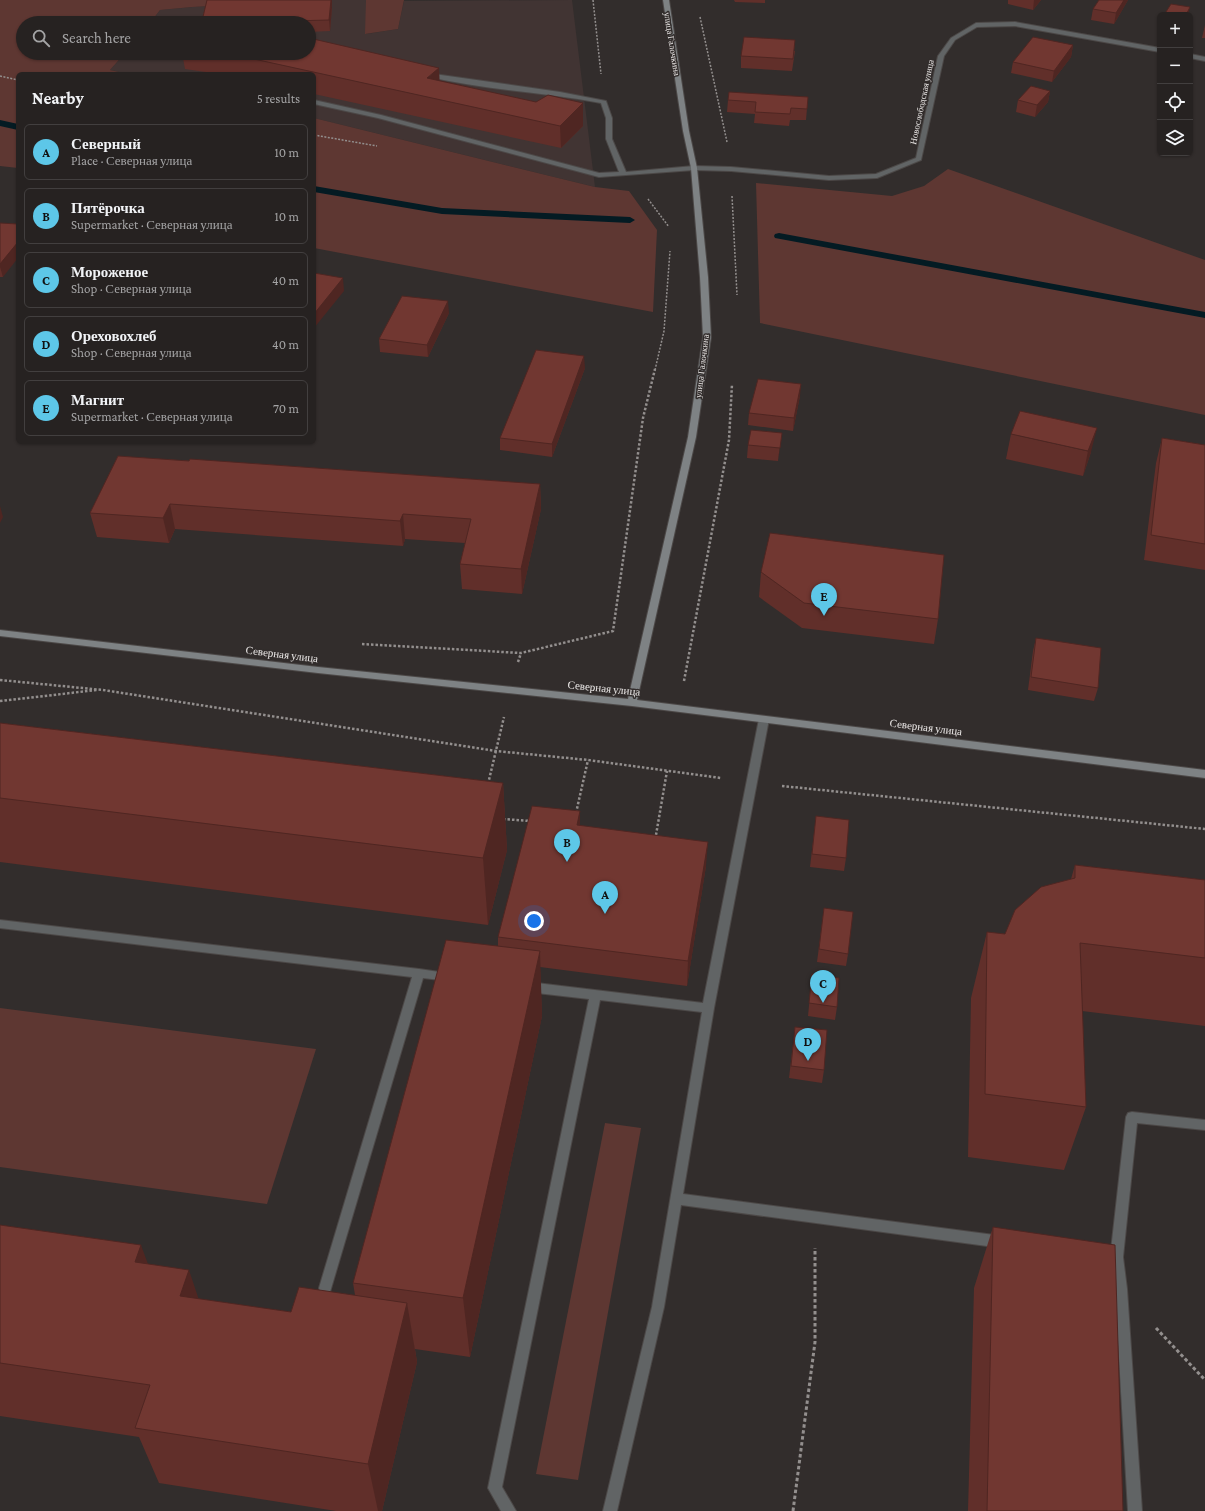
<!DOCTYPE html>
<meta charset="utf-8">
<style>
:root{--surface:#262221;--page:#322f2e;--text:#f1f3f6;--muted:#a4a4a5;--line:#423f3f;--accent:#5dc7e8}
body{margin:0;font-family:"Crimson Pro",serif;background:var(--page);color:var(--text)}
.controls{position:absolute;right:12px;top:12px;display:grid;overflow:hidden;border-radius:6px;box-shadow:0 1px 3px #0004}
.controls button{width:36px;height:36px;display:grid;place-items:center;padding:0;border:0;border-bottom:1px solid var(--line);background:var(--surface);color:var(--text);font:20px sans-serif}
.you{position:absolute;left:534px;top:921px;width:14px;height:14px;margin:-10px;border:3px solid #fff;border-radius:50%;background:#1a73e8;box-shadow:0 0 0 6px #1a73e833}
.badge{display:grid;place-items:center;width:26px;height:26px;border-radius:50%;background:var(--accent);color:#111;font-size:13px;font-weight:700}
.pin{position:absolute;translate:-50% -33px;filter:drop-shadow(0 1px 2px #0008)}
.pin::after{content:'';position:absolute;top:21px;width:14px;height:12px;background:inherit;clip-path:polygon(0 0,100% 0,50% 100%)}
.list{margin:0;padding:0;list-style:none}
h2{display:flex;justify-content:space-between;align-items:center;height:52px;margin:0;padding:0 16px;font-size:17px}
h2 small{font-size:13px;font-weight:400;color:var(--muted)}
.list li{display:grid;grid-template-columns:26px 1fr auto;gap:12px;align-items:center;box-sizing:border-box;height:56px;margin:0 8px 8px;padding:0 8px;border:1px solid var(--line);border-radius:6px}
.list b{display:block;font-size:15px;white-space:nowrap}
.list p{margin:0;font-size:13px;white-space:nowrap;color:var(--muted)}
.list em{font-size:13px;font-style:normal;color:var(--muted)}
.icon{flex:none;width:22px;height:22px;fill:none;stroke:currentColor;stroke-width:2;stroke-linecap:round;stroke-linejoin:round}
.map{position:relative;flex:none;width:1205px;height:1511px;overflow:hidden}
.search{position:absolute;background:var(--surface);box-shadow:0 1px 3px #0004;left:16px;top:16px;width:300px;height:44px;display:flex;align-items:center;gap:10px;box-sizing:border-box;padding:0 14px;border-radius:22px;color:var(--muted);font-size:15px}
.panel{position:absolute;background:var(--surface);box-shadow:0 1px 3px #0004;left:16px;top:72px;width:300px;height:372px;border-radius:6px}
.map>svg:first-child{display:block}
</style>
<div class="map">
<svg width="1205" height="1511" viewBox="0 0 1205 1511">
<rect width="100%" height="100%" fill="#322d2c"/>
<!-- built -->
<path fill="#413433" d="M329,0h37v34l32,-5 6,-28 168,-1 23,187 -281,-69v-44h-186l-18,-4 15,-17h184v-30h-159l10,-13 32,-3z"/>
<!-- green -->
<g fill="#5e3732">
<path d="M0,0h329l-137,7 -32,3 -10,13h-127v30h102l-15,17 18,4h-110v94l-18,-2z"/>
<path d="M366,0h38l-6,29 -33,5z"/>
<path d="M314,118l281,69 34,4 28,39 -4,82 -339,-64z"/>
<path d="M948,169l257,91v155l-445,-92 -4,-140 136,13 32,-10z"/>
<path d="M0,1008l316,41 -49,155 -267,-37z"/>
<path d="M605,1123l36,5 -63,352 -42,-6z"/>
</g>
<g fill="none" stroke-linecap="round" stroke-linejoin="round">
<!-- stream -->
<g fill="#041b23" fill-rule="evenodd">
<path d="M0,120l18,4v6l-18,-4z"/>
<path d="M314,186l128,22 188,9 5,3 -5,3 -188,-9 -128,-22z"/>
<path d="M779,233l426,79v6l-430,-80 -1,-2 1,-2z"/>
</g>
<!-- lane casing -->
<g stroke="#4c4847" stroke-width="2">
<g id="lane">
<path d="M427,73l133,19 46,9 6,17v21l14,33 68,-6 3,2 -3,2 -95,7 -221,-59 -64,-14v-4l67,15 218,58 20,-1 -13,-33v-21l-5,-15c-58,-11 -118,-13 -176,-27l-1,-1z"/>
<path d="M764,716l5,3 -55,289 -31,186 319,42 4,2 2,4 -2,4 -4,2 -321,-43 -17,102 -47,204h-14l49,-204 50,-295 -102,-12 -98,487 14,24h-15l-13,-23 101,-489 -61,-7 -4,-2 -2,-3 2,-3 4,-2 175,21 56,-284z"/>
<path d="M0,920l419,49 34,5 2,3 -2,3 -4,1 -26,-3 -93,314 -5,2 -5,-2 -1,-4 93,-311 -412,-49z"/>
<path d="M1132,1112l73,8v10l-68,-7 -14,134 4,32 15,222h-14l-13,-222 -4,-27 -13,-3 -2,-4 2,-4 4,-2 9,1 15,-133 2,-4z"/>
</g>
</g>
<!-- street casing -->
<g stroke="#4c4847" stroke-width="2">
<g id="street">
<path d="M1015,22l145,26v4l-145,-26 -38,1 -22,13 -11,16 -23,104 -44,18 -48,2 -98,-9 -37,-1 -3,-2 3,-2 37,1 98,9 47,-2 40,-16 22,-102 13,-18 25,-15z"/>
<path d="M1190,54l15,3v4l-15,-3z"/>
</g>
</g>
<!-- secondary casing -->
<g stroke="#4c4847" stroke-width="2">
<path id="secondary" d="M663,0h6l20,131 8,37 11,109 3,60 -15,100 -59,263 568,70v8l-573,-72 -314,-33 -318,-37v-6l318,37 310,32 60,-262 15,-100 -3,-60 -9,-109 -8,-37z"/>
</g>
<!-- path-far2 -->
<g stroke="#938f8e" stroke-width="1.5" stroke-dasharray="2 1.5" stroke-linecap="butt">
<path d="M593,0l8,74"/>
<path d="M700,17l27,125"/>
<path d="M0,76l18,4"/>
<path d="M314,135l63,11"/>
<path d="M732,196l5,99"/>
<path d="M648,199l21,28"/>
<path d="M655,370l9,-39 6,-80"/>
</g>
<!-- path-far1 -->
<g stroke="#938f8e" stroke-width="2.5" stroke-dasharray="2.5 2" stroke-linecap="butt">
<path d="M362,644l159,9 92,-22 30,-213 12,-49"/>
<path d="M518,662l3,-9"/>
<path d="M0,680l103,10 393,61 92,9 133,18"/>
<path d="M684,681l45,-241 3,-56"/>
<path d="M0,701l97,-11"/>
<path d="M488,784l16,-67"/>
<path d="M782,786l423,43"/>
<path d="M576,813l12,-53"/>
<path d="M503,819l27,2"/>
<path d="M656,835l11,-64"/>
</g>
<!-- path -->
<g stroke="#938f8e" stroke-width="3" stroke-dasharray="3.5 2.5" stroke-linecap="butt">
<path d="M1156,1328l49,52"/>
<path d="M793,1511l22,-169v-94"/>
</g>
<!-- lane -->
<use href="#lane" fill="#616465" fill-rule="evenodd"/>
<!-- street -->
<use href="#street" fill="#616465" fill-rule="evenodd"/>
<!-- secondary -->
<use href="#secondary" fill="#7e8284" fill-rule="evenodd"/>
</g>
<!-- wall -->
<g fill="#612f2a">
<path d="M207,0h125v7l-2,24 -21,1v-9h-120l13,-2z"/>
<path d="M734,0h31v3l-30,-1z"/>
<path d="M1008,0h33l-8,10 -25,-6z"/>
<path d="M1128,0l-14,24 -23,-4 2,-11z"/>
<path d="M1160,23v9l-2,-1z"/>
<path d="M1205,25v13h-3z"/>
<path d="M1073,45l-2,12 -19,25 -41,-9 2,-11z"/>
<path d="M795,51l-3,20 -51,-3v-12z"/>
<path d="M182,53h127l227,49 47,1v23l-22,22 -247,-54v-20h-95l-34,-5z"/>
<path d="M1050,91l-2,11 -13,15 -19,-5 2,-12z"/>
<path d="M808,97l-2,23h-16l-1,6 -35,-3 1,-9 -28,-2 1,-12z"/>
<path d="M0,223l3,54h-3z"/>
<path d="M449,313l-21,44 -48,-5 -1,-13z"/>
<path d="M585,368l-33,89 -52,-7v-12z"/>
<path d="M800,396l-7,35 -45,-6 1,-12z"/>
<path d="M1011,434l80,18 -8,24 -77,-17z"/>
<path d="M1162,438l43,7v125l-61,-10 12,-97z"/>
<path d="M748,445h32l-2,16 -31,-3z"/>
<path d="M118,456l422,28 1,25 -19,85 -60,-5 -2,-25 5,-21 -60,-4 -2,7 -228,-17 -6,14 -72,-6 -7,-24z"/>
<path d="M761,572l177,47 -4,25 -132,-16 -43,-31z"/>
<path d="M1036,638l62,50 -4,13 -66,-11 5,-39z"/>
<path d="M0,723l503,60 4,67 -19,75 -488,-63z"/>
<path d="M816,816l30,42 -2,13 -34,-4z"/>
<path d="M580,826l126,40 -19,120 -147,-19 2,49 -72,341 -55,-8 2,13 -35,149h-46l-177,-28 -20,-46 -139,-21v-191l148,39 51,35 92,13 64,-17 -2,-12 145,-337v-9z"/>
<path d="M1075,865l130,15v146l-123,-15 4,96 -22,63 -96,-13 3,-159 16,-66 18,2 66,-55z"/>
<path d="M824,908l24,46 -2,12 -29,-4z"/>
<path d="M812,974l25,33 -2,13 -27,-4z"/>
<path d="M795,1027l29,43 -2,13 -33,-5z"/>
<path d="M993,1227l130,284h-155l6,-223z"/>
</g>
<!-- shaded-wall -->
<g fill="#4f2622">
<path d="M331,0h1v7l-2,24 -1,-11z"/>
<path d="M1034,0h7l-8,10z"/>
<path d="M1124,0h4l-14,24 2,-11z"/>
<path d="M1190,7l-2,8h-2z"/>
<path d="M1073,45l-2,12 -19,25 2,-11z"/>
<path d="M439,68l1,22 -13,-12z"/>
<path d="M1050,91l-2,11 -13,15 2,-12z"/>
<path d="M583,103v23l-22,22 -1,-22z"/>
<path d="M18,242v16l-15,19 -3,-10v-3z"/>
<path d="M343,278l1,13 -30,37v-14z"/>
<path d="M448,301l1,12 -21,44 -1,-12z"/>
<path d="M584,356l1,12 -33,89v-13z"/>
<path d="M801,384l-1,12 -7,35 1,-13z"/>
<path d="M1097,428l-6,24 -8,24 5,-25z"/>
<path d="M782,433l-2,12 -2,16 2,-13z"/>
<path d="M540,484l1,25 -19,85 -1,-25z"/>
<path d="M170,504l5,25 -6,14 -6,-25z"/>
<path d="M0,506l3,11 -3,6z"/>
<path d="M403,514l2,25 -2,7 -3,-25z"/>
<path d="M503,783l4,67 -19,75 -5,-67z"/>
<path d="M580,811v25l-3,-11z"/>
<path d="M708,842l-2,24 -19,120 1,-25z"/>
<path d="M540,951l2,65 -72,341 -7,-59z"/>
<path d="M141,1245l22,60 -28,-43z"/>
<path d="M189,1270l20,60 -29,-34z"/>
<path d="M407,1303l10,59 -35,149h-4l-10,-47z"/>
</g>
<!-- building -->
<g fill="#713731" stroke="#4f2622">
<path d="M207,0h124l-2,20 -111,3 -16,-2z"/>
<path d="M1099,0h25l-8,13 -23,-4z"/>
<path d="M1171,4l19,3 -4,8h-22z"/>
<path d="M193,20l21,3h-25z"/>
<path d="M744,37l51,3 -2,19 -52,-3z"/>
<path d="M1033,37l40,8 -19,26 -41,-9z"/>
<path d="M309,38l130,30 -12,10 109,24 12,-7 35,8 -23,23 -329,-72 -7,-1h85z"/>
<path d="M1031,86l19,5 -13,14 -19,-5z"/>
<path d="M729,92l79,5 -1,12 -16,-1 -1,6 -35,-2 1,-10 -28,-2z"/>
<path d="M0,223l18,1v18l-18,22z"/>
<path d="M314,273l29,5 -29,36z"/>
<path d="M402,296l46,5 -21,44 -48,-6z"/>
<path d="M536,350l48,6 -32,88 -52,-6z"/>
<path d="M758,379l43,5 -7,34 -45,-5z"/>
<path d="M1020,411l77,17 -9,23 -77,-17z"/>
<path d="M751,430l31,3 -2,15 -32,-3z"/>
<path d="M1162,438l43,7v99l-54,-9z"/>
<path d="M118,456l71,5 1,-2 350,25 -19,85 -61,-5 11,-45 -68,-5 -3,7 -230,-17 -7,14 -73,-5z"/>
<path d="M770,533l174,22 -6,64 -134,-16 -43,-31z"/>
<path d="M1036,638l65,10 -3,40 -67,-11z"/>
<path d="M0,723l503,60 -20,75 -483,-60z"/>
<path d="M532,806l48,5 -3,14 131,17 -20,119 -190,-24z"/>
<path d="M816,816l33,4 -3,38 -34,-4z"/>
<path d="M1075,865l130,15v78l-125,-15 6,164 -101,-13 2,-162 18,2 10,-24 26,-23 34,-9z"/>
<path d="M824,908l29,4 -5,42 -29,-5z"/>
<path d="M446,940l94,11 -77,347 -110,-15z"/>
<path d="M812,974l27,4 -2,29 -28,-4z"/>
<path d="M795,1027l32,3 -3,40 -33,-4z"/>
<path d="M0,1225l141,20 -6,17 54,8 -9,26 111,16 8,-25 108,16 -39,161 -233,-36 15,-43 -150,-22z"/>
<path d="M993,1227l122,18 8,266h-136z"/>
</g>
<g text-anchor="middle" stroke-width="3" stroke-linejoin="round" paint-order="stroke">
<!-- far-street labels -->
<g font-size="9" fill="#eeebea" stroke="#322d2c">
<text transform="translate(672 44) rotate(81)" y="3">улица Галочкина</text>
<text transform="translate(922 102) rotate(-78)" y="3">Новослободская улица</text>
<text transform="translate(702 366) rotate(-83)" y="3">улица Галочкина</text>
</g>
<!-- street labels -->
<g font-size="11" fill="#eeebea" stroke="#322d2c">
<text transform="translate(282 654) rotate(7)" y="4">Северная улица</text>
<text transform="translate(604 688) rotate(6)" y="4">Северная улица</text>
<text transform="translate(926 727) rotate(7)" y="4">Северная улица</text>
</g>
</g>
</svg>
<div class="controls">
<button>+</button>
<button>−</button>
<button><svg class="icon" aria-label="locate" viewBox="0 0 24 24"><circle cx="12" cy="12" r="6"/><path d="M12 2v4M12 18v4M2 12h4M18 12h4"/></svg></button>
<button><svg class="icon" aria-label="layers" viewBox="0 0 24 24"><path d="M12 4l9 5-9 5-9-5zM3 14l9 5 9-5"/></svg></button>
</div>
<div class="you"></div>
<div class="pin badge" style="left:605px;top:914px">A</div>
<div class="pin badge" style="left:567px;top:862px">B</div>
<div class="pin badge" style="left:823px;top:1003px">C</div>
<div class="pin badge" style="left:808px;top:1061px">D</div>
<div class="pin badge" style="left:824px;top:616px">E</div>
<div class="search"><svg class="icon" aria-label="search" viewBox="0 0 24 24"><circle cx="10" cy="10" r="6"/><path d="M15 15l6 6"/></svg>Search here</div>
<section class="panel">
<h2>Nearby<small>5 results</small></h2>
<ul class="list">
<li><span class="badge">A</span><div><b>Северный</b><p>Place · Северная улица</p></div><em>10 m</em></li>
<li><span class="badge">B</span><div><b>Пятёрочка</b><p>Supermarket · Северная улица</p></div><em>10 m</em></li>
<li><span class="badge">C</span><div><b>Мороженое</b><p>Shop · Северная улица</p></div><em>40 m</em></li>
<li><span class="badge">D</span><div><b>Ореховохлеб</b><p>Shop · Северная улица</p></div><em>40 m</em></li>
<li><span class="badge">E</span><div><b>Магнит</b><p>Supermarket · Северная улица</p></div><em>70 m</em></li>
</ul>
</section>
</div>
